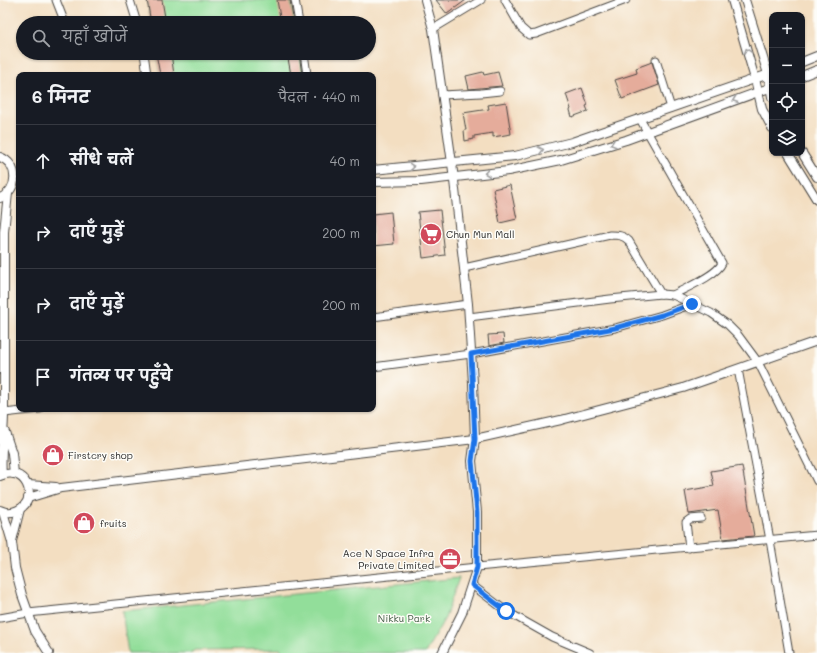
<!DOCTYPE html>
<html lang="hi">
<meta charset="utf-8">
<style>
:root{--surface:#171b24;--page:#20242c;--text:#f1f3f6;--muted:#9ea1a6;--line:#363941}
body{margin:0;font-family:Mali,"Playpen Sans Deva",sans-serif;background:var(--page);color:var(--text)}
.controls{position:absolute;right:12px;top:12px;display:grid;overflow:hidden;border-radius:8px;box-shadow:0 1px 3px #0004}
.controls button{width:36px;height:36px;display:grid;place-items:center;padding:0;border:0;border-bottom:1px solid var(--line);background:var(--surface);color:var(--text);font:20px sans-serif}
.stop{position:absolute;width:12px;height:12px;margin:-9px;border:3px solid #1a73e8;border-radius:50%;background:#fff}
.stop.end{background:#1a73e8;border-color:#fff;box-shadow:0 1px 4px #0008}
.list{margin:0;padding:0;list-style:none}
h2{display:flex;justify-content:space-between;align-items:center;height:52px;margin:0;padding:0 16px;font-size:17px}
h2 small{font-size:13px;font-weight:400;color:var(--muted)}
.list li{display:grid;grid-template-columns:26px 1fr auto;gap:12px;align-items:center;box-sizing:border-box;height:72px;padding:0 16px;border-top:1px solid var(--line)}
.list b{display:block;font-size:15px;white-space:nowrap}
.list em{font-size:13px;font-style:normal;color:var(--muted)}
.icon{flex:none;width:22px;height:22px;fill:none;stroke:currentColor;stroke-width:2;stroke-linecap:round;stroke-linejoin:round}
.map{position:relative;flex:none;width:817px;height:653px;overflow:hidden}
.search{position:absolute;background:var(--surface);box-shadow:0 1px 3px #0004;left:16px;top:16px;width:360px;height:44px;display:flex;align-items:center;gap:10px;box-sizing:border-box;padding:0 14px;border-radius:22px;color:var(--muted);font-size:15px}
.panel{position:absolute;background:var(--surface);box-shadow:0 1px 3px #0004;left:16px;top:72px;width:360px;height:340px;border-radius:8px}
.map>svg:first-child{display:block}
</style>
<div class="map">
<svg width="817" height="653" viewBox="0 0 817 653">
<rect width="100%" height="100%" fill="#fdfcf7"/>
<filter id="ink" filterUnits="userSpaceOnUse"><feTurbulence type="fractalNoise" baseFrequency=".025" numOctaves="2"/><feDisplacementMap in="SourceGraphic" scale="8" xChannelSelector="R" yChannelSelector="G"/><feConvolveMatrix kernelMatrix="1 2 1 2 8 2 1 2 1" color-interpolation-filters="sRGB"/></filter>
<filter id="wash" filterUnits="userSpaceOnUse"><feTurbulence type="fractalNoise" baseFrequency=".012" numOctaves="4" result="noise"/><feDisplacementMap in="SourceGraphic" scale="16" xChannelSelector="R" yChannelSelector="G"/><feGaussianBlur stdDeviation="0.9" result="paint"/><feColorMatrix in="noise" values="0 0 0 0 0 0 0 0 0 0 0 0 0 0 0 0 0 1.4 0 .05"/><feComposite in="paint" operator="in"/></filter>
<g filter="url(#wash)">
<rect width="100%" height="100%" fill="#f3dec1"/>
<!-- green -->
<g fill="#92de9a" stroke="#5e8462">
<path d="M147,0h144l4,23h-144z"/>
<path d="M156,53h145l4,22h-145z"/>
<path d="M459,578l-14,40 -20,35h-144v-4l-86,1 -5,3h-62l-6,-42z"/>
</g>
<g id="blocks">
<!-- building -->
<g fill="#e5ac9b">
<path d="M147,0h15l4,23h-15z"/>
<path d="M277,0h13l4,23h-13z"/>
<path d="M436,0h30l-19,14z"/>
<path d="M156,53h15l3,22h-14z"/>
<path d="M287,53h12l3,22h-11z"/>
<path d="M652,62l7,23 -37,14 -7,-19 22,-7 -1,-5z"/>
<path d="M483,72l1,3 14,-3 4,14 -33,3 -3,-13z"/>
<path d="M582,88l6,17 -2,1 2,5 -16,6 -2,-7 1,-1 -5,-15z"/>
<path d="M506,102l5,32 -18,3v-4l-19,3v3l-9,2 -1,-11h2l-3,-17 26,-4 -1,-4z"/>
<path d="M510,185l7,34 -17,4 -7,-34z"/>
<path d="M440,210l5,45 -22,3 -5,-46z"/>
<path d="M391,212l3,32 -21,2v-32z"/>
<path d="M503,334l1,9 -15,3 -1,-11z"/>
<path d="M742,466l12,70 -31,3 -5,-29 -29,4 -4,-23 29,-5 -3,-15z"/>
</g>
</g>
</g>
<g filter="url(#ink)">
<use href="#blocks" fill-opacity="0" stroke="#494642" stroke-width="1"/>
<g fill="none" stroke-linecap="round" stroke-linejoin="round">
<!-- minor casing -->
<g stroke="#494642" stroke-width="9">
<g id="minor">
<path d="M56,0l9,23"/>
<path d="M130,0l7,23"/>
<path d="M295,0l4,23"/>
<path d="M505,0l16,28 8,7 7,-1 90,-34"/>
<path d="M433,29l48,-29"/>
<path d="M81,53l4,1 23,-1"/>
<path d="M144,53l3,22"/>
<path d="M304,53l3,22"/>
<path d="M656,60l15,48"/>
<path d="M442,95l39,-2 19,-2"/>
<path d="M640,119l82,144c-5,12 -36,25 -49,32"/>
<path d="M464,268l146,-33c8,0 13,0 19,6l32,53"/>
<path d="M373,317l95,-13"/>
<path d="M469,317l141,-18 51,-5 12,1 38,18 17,12 10,10 20,27 59,119"/>
<path d="M373,367l98,-13 144,-26 47,-13 30,-11"/>
<path d="M738,369l32,171 19,113"/>
<path d="M4,413l36,-4"/>
<path d="M689,548l-3,-26 4,-3 11,-1"/>
<path d="M472,585l34,26 46,26 38,16"/>
<path d="M0,618l28,-5 449,-46 340,-32"/>
</g>
</g>
<!-- tertiary casing -->
<g stroke="#494642" stroke-width="10">
<g id="tertiary">
<path d="M425,0l8,29 19,134 16,141 5,79 2,56 -3,22 5,51v55l-15,46 -20,40"/>
<path d="M732,0l23,79 7,30 10,19"/>
<path d="M745,0l23,74 4,23"/>
<path d="M802,62l15,-6"/>
<path d="M802,76l15,-6"/>
<path d="M788,153l29,47"/>
<path d="M802,153l15,24"/>
<path d="M0,157c19,7 19,33 0,41"/>
<path d="M373,170l142,-14 57,-14 200,-69"/>
<path d="M373,182l48,-1 87,-10 53,-11 65,-20 146,-53"/>
<path d="M5,432l7,21 2,21"/>
<path d="M2,475c-2,-21 2,-41 2,-62v-181l4,-39"/>
<path d="M0,476c24,-12 41,22 18,34 -6,3 -12,3 -18,0"/>
<path d="M28,485l28,2"/>
<path d="M28,498l33,-10 414,-49 86,-19 122,-32 134,-47"/>
<path d="M3,512l9,30 3,26 7,27 13,36 14,22"/>
<path d="M12,541l8,-32"/>
</g>
</g>
<!-- minor -->
<use href="#minor" stroke="#fff" stroke-width="7"/>
<!-- tertiary -->
<use href="#tertiary" stroke="#fff" stroke-width="8"/>
</g>
<!-- one-way arrows -->
<defs><path id="oneway-chevron" d="M-2-3.5L2.5 0L-2 3.5" fill="none" stroke-width="1.6" stroke-linecap="round" stroke-linejoin="round"/></defs>
<g stroke="#a0a0a0">
<use href="#oneway-chevron" transform="translate(747 51) rotate(-107)"/>
<use href="#oneway-chevron" transform="translate(735 100) rotate(160)"/>
<use href="#oneway-chevron" transform="translate(613 144) rotate(163)"/>
<use href="#oneway-chevron" transform="translate(541 150) rotate(-14)"/>
<use href="#oneway-chevron" transform="translate(412 167) rotate(-5)"/>
<use href="#oneway-chevron" transform="translate(487 173) rotate(173)"/>
</g>
</g>
<g fill="none" stroke-linecap="round" stroke-linejoin="round" filter="url(#ink)">
<!-- route -->
<path stroke="#1a73e8" stroke-width="5" d="M506,611l-34,-26 5,-18v-55l-5,-51 3,-22 -4,-85 144,-26 47,-13 30,-11"/>
</g>
<!-- icons -->
<defs>
<g id="supermarket-disc" transform="scale(1.15)"><circle r="9.5" fill="#d1495b" stroke="#fdfcf7"/><path d="M-6-5.5h2.5l.6 2H6L4.5 2H-2.5L-4.4-4H-6ZM-1.5 3.2a1.3 1.3 0 1 0 .1 0ZM3 3.2a1.3 1.3 0 1 0 .1 0Z" fill="#fff"/></g>
<g id="shop-disc" transform="scale(1.15)"><circle r="9.5" fill="#d1495b" stroke="#fdfcf7"/><path d="M-5-2.5h2.3a2.7 3.5 0 0 1 5.4 0H5L5.5 6h-11ZM-1.5-2.5h3a1.5 2.3 0 0 0-3 0Z" fill="#fff"/></g>
<g id="office-disc" transform="scale(1.15)"><circle r="9.5" fill="#d1495b" stroke="#fdfcf7"/><path d="M-6-3h4V-5.5h4V-3h4V5H-6ZM-1-4.5V-3h2v-1.5ZM-6 0V1H6V0Z" fill="#fff"/></g>
</defs>
<g fill-rule="evenodd">
<use href="#supermarket-disc" x="431" y="234"/>
<use href="#shop-disc" x="53" y="455"/>
<use href="#shop-disc" x="84" y="523"/>
<use href="#office-disc" x="450" y="559"/>
</g>
<g text-anchor="middle" stroke-width="3" stroke-linejoin="round" paint-order="stroke">
<!-- poi labels -->
<g font-size="10" fill="#2b2b2b" stroke="#fdfcf7" text-anchor="start">
<text x="446" y="238">Chun Mun Mall</text>
<text x="68" y="459">Firstcry shop</text>
<text x="100" y="527">fruits</text>
<text x="434" y="557" text-anchor="end">Ace N Space Infra<tspan x="434" dy="12">Private Limited</tspan></text>
</g>
<!-- park labels -->
<g font-size="10" fill="#4a614c" stroke="#fdfcf7">
<text x="404" y="622">Nikku Park</text>
</g>
</g>
</svg>
<div class="controls">
<button>+</button>
<button>−</button>
<button><svg class="icon" aria-label="locate" viewBox="0 0 24 24"><circle cx="12" cy="12" r="6"/><path d="M12 2v4M12 18v4M2 12h4M18 12h4"/></svg></button>
<button><svg class="icon" aria-label="layers" viewBox="0 0 24 24"><path d="M12 4l9 5-9 5-9-5zM3 14l9 5 9-5"/></svg></button>
</div>
<div class="stop" style="left:506px;top:611px"></div>
<div class="stop end" style="left:692px;top:304px"></div>
<div class="search"><svg class="icon" aria-label="search" viewBox="0 0 24 24"><circle cx="10" cy="10" r="6"/><path d="M15 15l6 6"/></svg>यहाँ खोजें</div>
<section class="panel">
<h2>6 मिनट<small>पैदल · 440 m</small></h2>
<ul class="list">
<li><svg class="icon" aria-label="ahead" viewBox="0 0 24 24"><path d="M12 20V5M6 11l6-6 6 6"/></svg><div><b>सीधे चलें</b></div><em>40 m</em></li>
<li><svg class="icon" aria-label="right" viewBox="0 0 24 24"><path d="M7 20v-9h11M14 6l5 5-5 5"/></svg><div><b>दाएँ मुड़ें</b></div><em>200 m</em></li>
<li><svg class="icon" aria-label="right" viewBox="0 0 24 24"><path d="M7 20v-9h11M14 6l5 5-5 5"/></svg><div><b>दाएँ मुड़ें</b></div><em>200 m</em></li>
<li><svg class="icon" aria-label="arrive" viewBox="0 0 24 24"><path d="M6 21V4h12l-3 4 3 4H6"/></svg><div><b>गंतव्य पर पहुँचे</b></div></li>
</ul>
</section>
</div>
